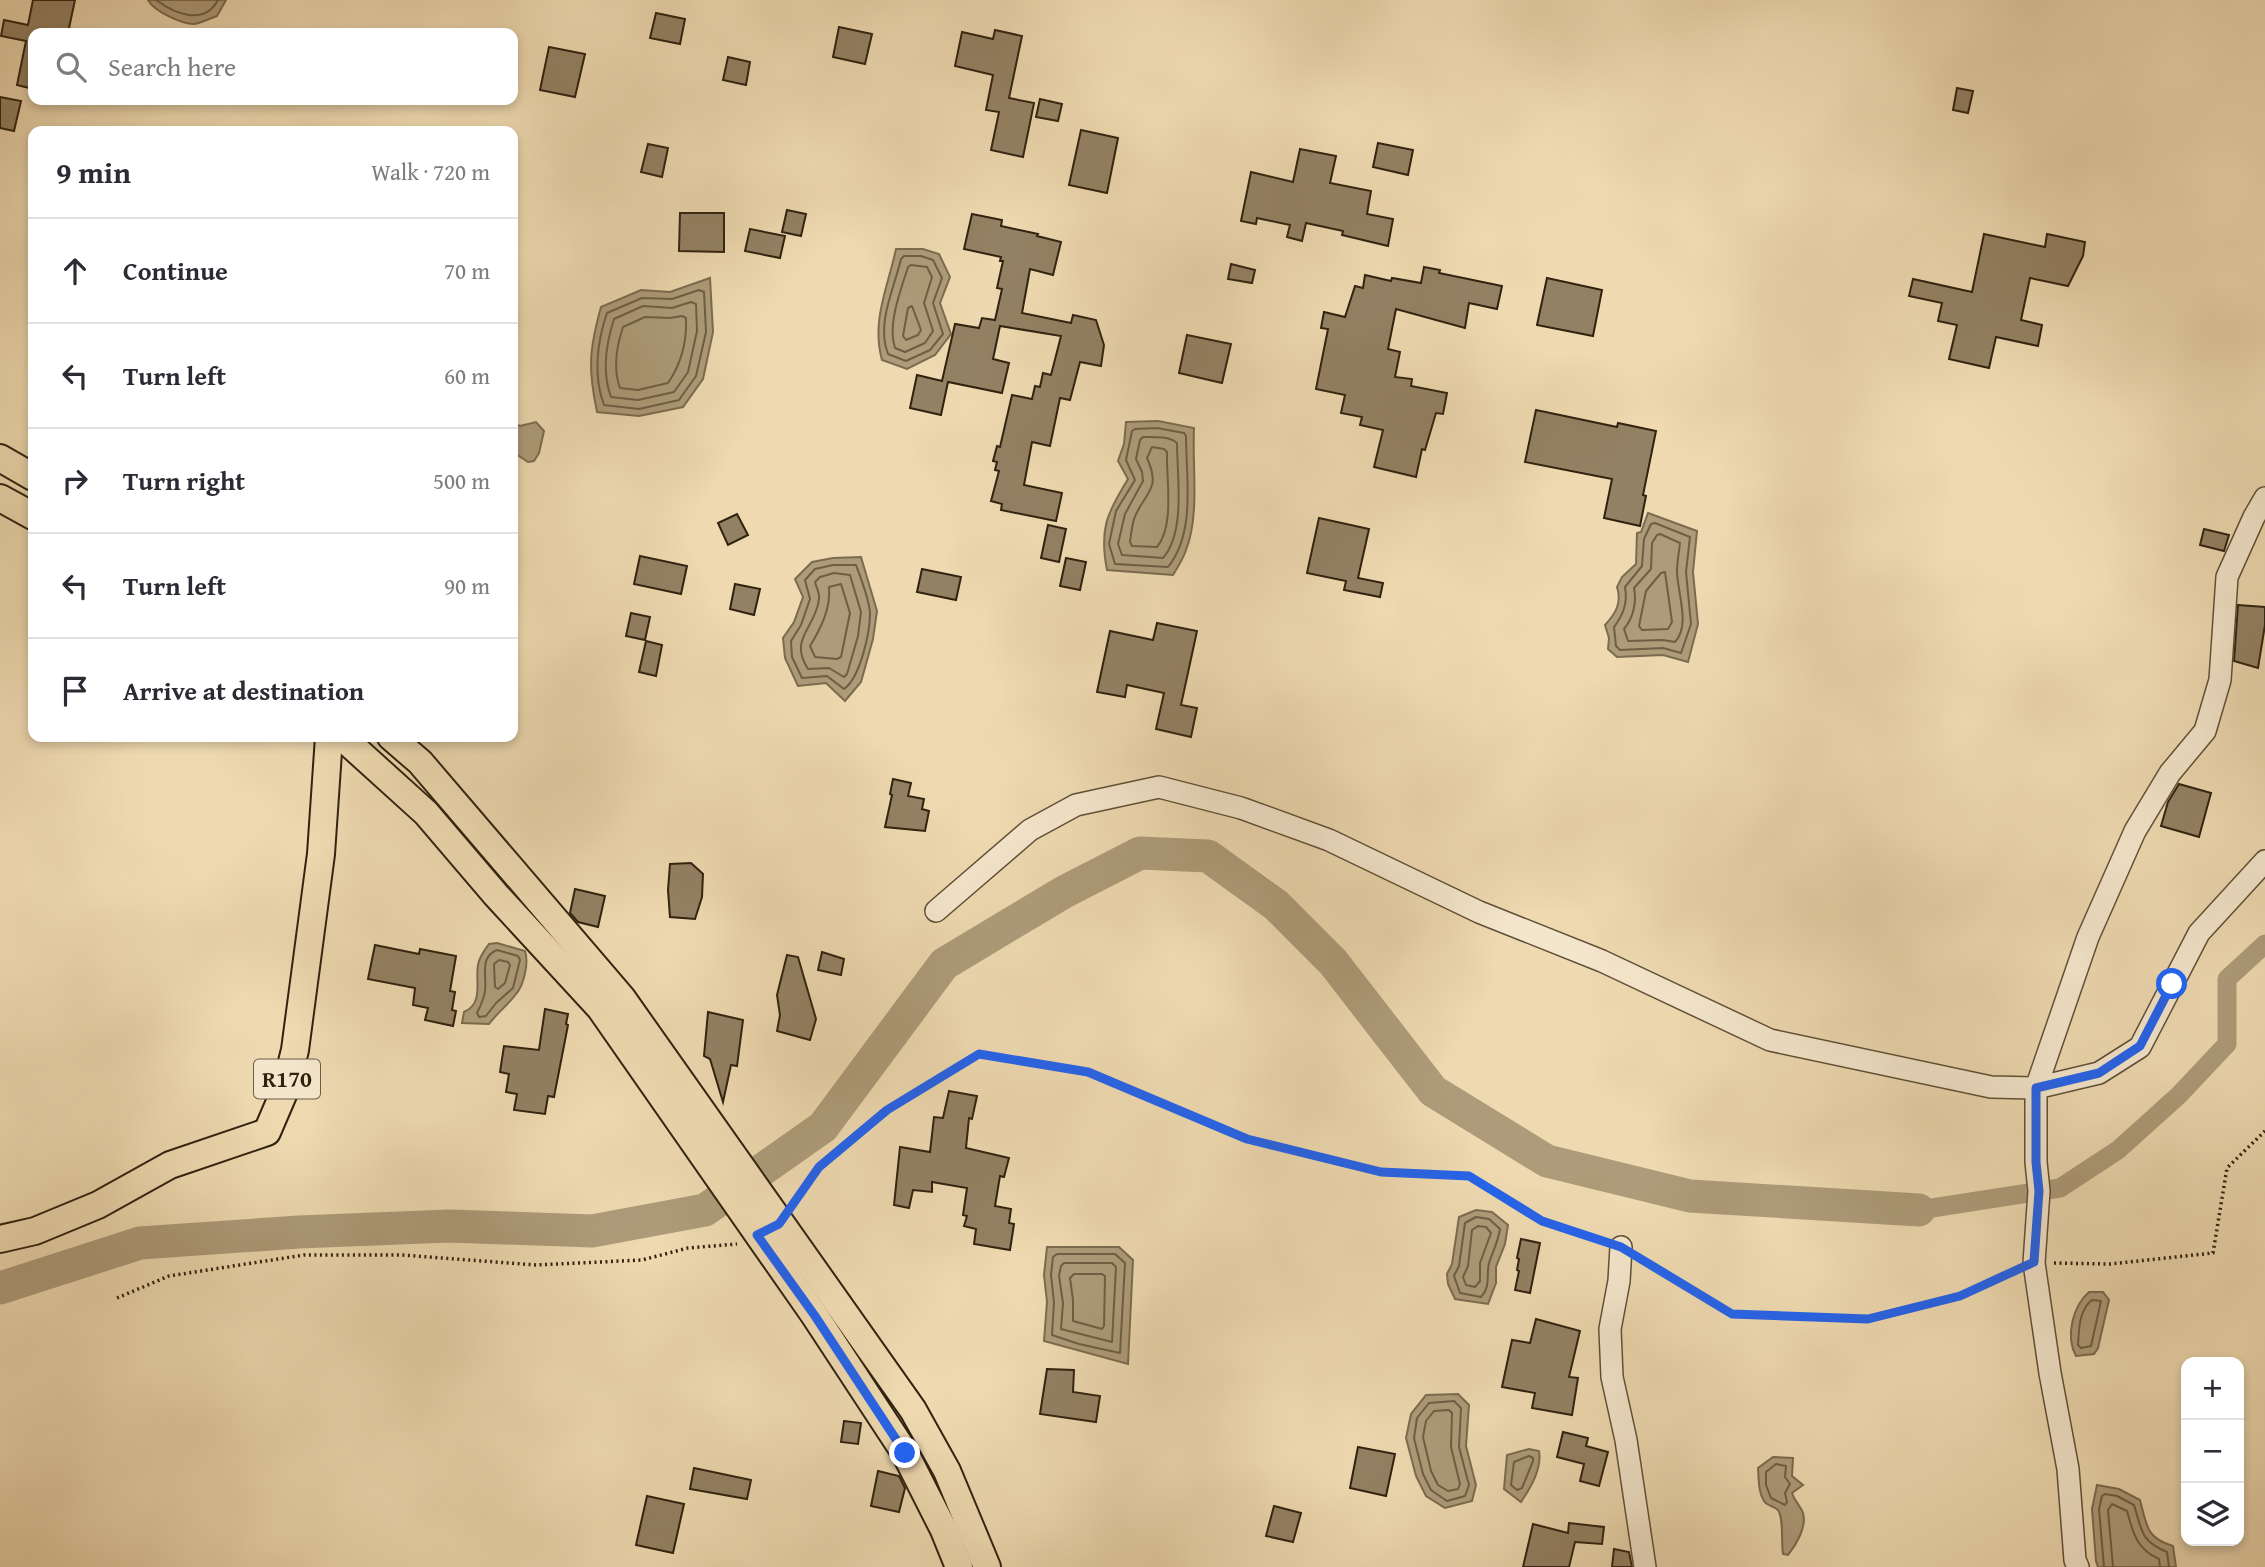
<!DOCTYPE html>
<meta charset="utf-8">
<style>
:root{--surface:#fff;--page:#f2f2f3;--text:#2b2b33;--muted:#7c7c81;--line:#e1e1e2}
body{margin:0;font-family:"Gentium Book Plus",serif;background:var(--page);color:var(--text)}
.controls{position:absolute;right:21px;bottom:21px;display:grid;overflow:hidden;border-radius:14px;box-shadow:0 4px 10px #0003}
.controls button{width:63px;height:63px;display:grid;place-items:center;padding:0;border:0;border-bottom:2px solid var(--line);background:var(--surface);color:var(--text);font:35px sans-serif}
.stop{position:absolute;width:21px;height:21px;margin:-16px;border:5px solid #2563eb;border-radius:50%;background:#fff}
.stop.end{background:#2563eb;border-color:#fff;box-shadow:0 2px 7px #0008}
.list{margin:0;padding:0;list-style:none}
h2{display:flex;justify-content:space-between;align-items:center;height:91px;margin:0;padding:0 28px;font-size:30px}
h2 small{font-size:23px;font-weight:400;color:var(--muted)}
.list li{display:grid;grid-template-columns:46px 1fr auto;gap:21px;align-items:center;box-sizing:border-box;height:105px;padding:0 28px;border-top:2px solid var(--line)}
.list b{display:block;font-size:26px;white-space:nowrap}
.list em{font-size:23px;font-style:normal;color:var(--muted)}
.icon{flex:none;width:38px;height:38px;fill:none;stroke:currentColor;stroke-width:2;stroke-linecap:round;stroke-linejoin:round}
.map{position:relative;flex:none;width:2265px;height:1567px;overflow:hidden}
.search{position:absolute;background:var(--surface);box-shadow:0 4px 10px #0003;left:28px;top:28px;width:490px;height:77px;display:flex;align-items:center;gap:18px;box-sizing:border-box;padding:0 24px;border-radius:14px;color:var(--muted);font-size:26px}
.panel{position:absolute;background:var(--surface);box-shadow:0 4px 10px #0003;left:28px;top:126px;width:490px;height:616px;border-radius:14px}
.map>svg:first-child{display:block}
</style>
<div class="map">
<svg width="2265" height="1567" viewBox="0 0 2265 1567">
<rect width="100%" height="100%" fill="#eed9b0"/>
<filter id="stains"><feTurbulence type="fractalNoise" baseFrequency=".00286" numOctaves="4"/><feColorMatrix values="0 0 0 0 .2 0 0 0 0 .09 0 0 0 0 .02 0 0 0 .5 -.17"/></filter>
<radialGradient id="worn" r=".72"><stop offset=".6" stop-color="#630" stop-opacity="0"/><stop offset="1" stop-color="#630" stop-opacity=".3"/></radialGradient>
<!-- water -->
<g fill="#ad9b79" stroke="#7b6b4f" stroke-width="2">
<path d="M148,0h78l-9,16c-6,2 -16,7 -23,8 -13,0 -40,-13 -46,-24z"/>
<path d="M896,249h27l16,5 11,23 -10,26 11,31 -16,21 -28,14 -25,-9c-11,-39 6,-73 14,-111z"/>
<path d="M710,278l3,54 -10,47 -20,28 -44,9 -42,-4c-9,-43 -8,-62 4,-105l40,-17 29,2z"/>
<path d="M1158,421l36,7c-2,37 6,87 -8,122 -3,9 -8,17 -13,25l-66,-5c-8,-41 0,-57 21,-91l-10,-18 6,-17 2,-22z"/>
<path d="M513,422l7,4 16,-4 8,9 -5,22 -5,8 -6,1 -15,-10z"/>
<path d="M1648,513l49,18 -4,41 5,52 -10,38 -25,-7 -46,2 -9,-8 1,-11 -4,-13c11,-12 17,-22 12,-38l5,-10 14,-13 1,-31 4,-1z"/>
<path d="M861,557l16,54 -4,28 -12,43 -16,19 -19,-18 -28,3 -13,-28 -2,-20 11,-16 9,-25 -8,-18 17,-17 21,-4z"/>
<path d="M497,943l28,8c4,11 -1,34 -9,43 -8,11 -18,18 -27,30l-27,-1 2,-11c20,-9 11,-30 14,-47 1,-8 6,-14 11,-21z"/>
<path d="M1476,1210l16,2 16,13 -3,19 -9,23v16l-8,21 -33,-5 -7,-15 -1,-10 5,-10 7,-47z"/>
<path d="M1047,1247h72l14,13 -5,104 -84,-23 3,-39 -3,-27z"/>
<path d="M2089,1292h14l6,8 -11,48 -4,6 -18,2c-11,-20 -3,-50 13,-64z"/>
<path d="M1458,1394l11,11 -3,41 10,39 -4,16 -27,7 -19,-12 -10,-20 -10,-38 5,-24 15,-19z"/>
<path d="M1529,1449l10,2c3,18 -8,36 -18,51l-17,-13 3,-34z"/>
<path d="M1773,1457l20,1 -1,18 11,9 -11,8c2,7 9,14 11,20 4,14 -7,32 -15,42l-5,-1c-2,-11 1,-36 -5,-44 -4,-4 -11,-4 -14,-9 -6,-9 -5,-22 -6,-33z"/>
<path d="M2097,1485l22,4 21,11c7,26 6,38 33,46l3,21h-78l-2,-6 -4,-52z"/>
</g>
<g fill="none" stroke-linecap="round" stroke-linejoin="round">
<!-- shore -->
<g stroke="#6e5e44" stroke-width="2">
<path d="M156,0c19,14 48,26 62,0"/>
<path d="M904,256h17l12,4 9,18 -9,25 10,31 -13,16 -24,11 -18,-7c-12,-30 6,-65 13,-95z"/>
<path d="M911,265l16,2 5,10 -8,26 9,28 -8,12 -20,9 -10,-4c-8,-24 6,-58 13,-81z"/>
<path d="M699,290l5,2 2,40 -10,44 -17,24 -40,9 -35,-4c-11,-29 -7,-63 3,-92l35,-15 30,1z"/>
<path d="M691,302l5,2 1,27 -9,41 -14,20 -36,8 -27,-3c-9,-24 -5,-53 3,-78l29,-13 29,2z"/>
<path d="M912,306l9,24 -3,5 -12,5 -3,-4 5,-28z"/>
<path d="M682,316l4,2c1,23 -5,46 -18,65l-30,7 -18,-2c-7,-19 -3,-43 3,-61l22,-10 25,1z"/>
<path d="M1157,428l27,5 2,3c0,42 10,96 -18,131l-53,-3 -6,-20 7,-33 19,-31 -9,-20 6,-29 3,-2z"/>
<path d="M1143,437c11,0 26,-1 34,6 0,34 9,88 -14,115l-41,-3 -4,-11 7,-30 18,-33 -1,-9 -6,-13 4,-19z"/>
<path d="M1152,447l12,2 3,3c-1,26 8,74 -10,95l-25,-1 -2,-4c1,-8 2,-16 4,-23 10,-27 28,-28 13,-61z"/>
<path d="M1655,523l35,14 -4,35 5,52 -10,29 -18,-5 -43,2 -4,-4 -2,-19c9,-12 14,-24 11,-40l17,-21 2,-27 7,-15z"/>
<path d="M1660,534l20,9c-1,9 -3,19 -3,28 0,21 14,54 -2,71l-12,-2 -35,1 -4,-12c9,-11 13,-26 10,-41l17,-19 1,-26 5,-8z"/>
<path d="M833,565h23c5,14 13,33 14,48 0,20 -10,65 -26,76l-17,-13 -25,2 -10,-21 -1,-16 10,-16 9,-26 -5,-19 10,-11z"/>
<path d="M1665,572l7,50 -4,7 -26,1 -3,-4 7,-35 15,-18z"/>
<path d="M834,573l16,2 11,37 -3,24 -11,38 -3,3 -15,-9 -21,1c-20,-31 8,-41 11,-70 1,-6 -3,-12 -4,-17l5,-5z"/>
<path d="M841,584l9,29 -9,44 -4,2 -22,-2 -5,-11c11,-18 21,-38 19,-59z"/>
<path d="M497,950l21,6 2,4 -7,28 -17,15 -10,13 -7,1 -2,-4c4,-8 7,-14 8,-22 2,-15 -6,-34 12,-41z"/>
<path d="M499,960l9,2 2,3 -5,18 -7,6 -3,-2 -1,-23z"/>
<path d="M1476,1217l13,2 11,10c-2,13 -7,22 -11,34 -3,13 2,23 -8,34l-21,-4 -6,-17 5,-10 6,-43z"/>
<path d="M1478,1226l8,1 5,6 -11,30v18l-5,6 -9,-2 -3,-8 5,-11 4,-36z"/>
<path d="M1057,1254h58l10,9 -5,90 -41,-9 -27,-9 2,-33 -3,-27 2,-18z"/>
<path d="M1064,1263h48l4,4 -4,75 -51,-13 2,-26 -4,-27 2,-10z"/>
<path d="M1074,1274h28l3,2 -1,50 -2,3 -29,-8v-21l-3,-22z"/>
<path d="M2092,1300l9,1 -10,45 -10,2 -3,-3c1,-16 1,-35 14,-45z"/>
<path d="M1454,1401l7,7 -2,39 10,38 -4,11 -18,5 -16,-11 -8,-16 -9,-36 3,-20 12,-15z"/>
<path d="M1449,1410l3,3 -1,34 9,37 -2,5 -10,2 -10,-6 -7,-14 -8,-34 3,-16 8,-10z"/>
<path d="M1529,1456l4,2v3l-11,27 -5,2 -6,-5 3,-23z"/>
<path d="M1776,1464l10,2 -1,11 5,7 -5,9 2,9 -2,3 -14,-7 -5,-13v-13z"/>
<path d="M2104,1567l-5,-58 3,-13 3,-2 12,2 17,9c8,25 6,36 33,47l2,15"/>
<path d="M2113,1567l-5,-57 4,-6 15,7c6,21 9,38 32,48l1,8"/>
</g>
<!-- canal -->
<path stroke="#ad9b79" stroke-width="19" d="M1919,1210l141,-22 58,-38 61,-55 48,-51v-65l38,-35"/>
<!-- river -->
<path stroke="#ad9b79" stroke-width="33" d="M0,1288l140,-45 159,-11 150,-6 143,5 113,-21 118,-83 121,-163 120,-72 76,-39 68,3 68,49 57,57 100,129 114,70 143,35 229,14"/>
</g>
<!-- building -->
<g fill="#938163" stroke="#30220f" stroke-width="2">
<path d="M33,0h42l-7,33h-35v56l-16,-4 9,-44 -25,-5 3,-16 24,5z"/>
<path d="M656,13l29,6 -5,25 -30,-6z"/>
<path d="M839,27l33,7 -7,30 -32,-7z"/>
<path d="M995,30l27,6 -13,62 25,5 -11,54 -32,-7 8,-38 -13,-2 7,-35 -38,-9 7,-34 31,7z"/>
<path d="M549,47l36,7 -10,43 -35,-7z"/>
<path d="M728,57l22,5 -4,23 -23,-5z"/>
<path d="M1957,88l16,3 -5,22 -15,-3z"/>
<path d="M0,97l21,4 -7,30 -14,-3z"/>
<path d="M1040,99l22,5 -4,17 -22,-4z"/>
<path d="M1081,130l37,8 -11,55 -38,-8z"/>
<path d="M1378,143l35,7 -5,25 -35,-8z"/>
<path d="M648,144l20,4 -6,29 -21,-5z"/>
<path d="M1300,149l36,7 -6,27 41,8 -4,23 26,5 -5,27 -46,-11 1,-4 -37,-8 -4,18 -15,-4 3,-12 -33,-7 -1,6 -15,-3 10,-49 42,10z"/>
<path d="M787,210l19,4 -5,22 -19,-4z"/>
<path d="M680,213h44v39l-45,-1z"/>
<path d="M972,214l30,6 -1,6 37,8 -1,2 24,6 -8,33 -23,-6 -8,44 49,10 2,-8 23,5 8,25 -3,21 -21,-4 -10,38 -10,-2 -10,48 -18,-4 -8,43 38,8 -6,28 -55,-11 1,-6 -11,-3 8,-30 -4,-1 2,-8 -4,-1 4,-15 3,1 12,-52 20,4 3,-13 5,1 3,-14 8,2 10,-39 -61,-10 -7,33 16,4 -7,30 -54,-11 -7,33 -31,-7 7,-33 25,6 13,-57 24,4 3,-10 13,2 7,-31 -5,-1 6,-27h-3l1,-4 -37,-8z"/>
<path d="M750,229l35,7 -5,22 -35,-7z"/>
<path d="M1984,234l61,13 2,-13 38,8 -2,14 -15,30 -38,-8 -9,42 21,5 -4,21 -42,-9 -7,31 -40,-9 8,-34 -19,-4 4,-18 -33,-7 4,-17 59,13z"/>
<path d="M1231,264l24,6 -3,13 -24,-4z"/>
<path d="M1424,267l16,3 -1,3 63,13 -5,23 -28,-6 -4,25 -69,-19 -8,40 12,3 -5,25 17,2 -1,7 36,7 -4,21 -7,-1 -11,37 -3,-1 -6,28 -42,-10 9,-37 -23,-5 2,-8 -21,-4 4,-18 -29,-6 12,-60 -7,-1 3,-16 21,5 10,-31 8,2 2,-13 26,6 1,-3 29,5z"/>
<path d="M1547,278l55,12 -9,46 -56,-11z"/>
<path d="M1187,335l44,9 -9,39 -43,-10z"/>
<path d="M1536,410l81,17 1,-4 38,8 -13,64 3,1 -6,30 -36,-8 8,-39 -87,-17z"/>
<path d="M737,514l11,21 -20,10 -10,-22z"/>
<path d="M1319,518l50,11 -11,49 25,5 -3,14 -36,-7 2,-9 -39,-8z"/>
<path d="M1048,525l18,4 -7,33 -18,-4z"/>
<path d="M2204,529l25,6 -5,16 -24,-6z"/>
<path d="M640,556l47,10 -6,28 -47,-10z"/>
<path d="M1066,558l20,4 -6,28 -20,-4z"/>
<path d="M922,569l39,8 -5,23 -39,-8z"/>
<path d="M735,584l25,5 -6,26 -24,-6z"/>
<path d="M2238,605l27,2v18l-7,43 -24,-7z"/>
<path d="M631,613l19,4 -5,23 -19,-4z"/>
<path d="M1157,623l40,8 -16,74 16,3 -6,29 -35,-8 8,-36 -37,-8 -2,12 -28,-5 13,-61 43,9z"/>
<path d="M646,641l16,4 -6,31 -17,-4z"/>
<path d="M893,779l18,4 -3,13 16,3 -2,10 7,2 -4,20 -40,-4 7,-32 -2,-1z"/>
<path d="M2179,784l32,9 -12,44 -38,-11 7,-24z"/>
<path d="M691,863l12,11 -1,23 -7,22 -25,-2 -2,-27 2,-26z"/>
<path d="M575,889l30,7 -7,31 -20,-5 -8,-9z"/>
<path d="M375,945l44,9 1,-5 36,7 -6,35 5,1 -3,18 4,1 -3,15 -28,-6 3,-12 -15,-3 2,-17 -47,-9z"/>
<path d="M822,952l22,7 -3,16 -23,-5z"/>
<path d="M787,955l11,2 18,62 -6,21 -33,-9 3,-16 -3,-20z"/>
<path d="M545,1009l23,5 -2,10 2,1 -14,72 -6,-1 -3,18 -31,-4 3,-16 -11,-2 3,-18 -9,-2 4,-26 35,4z"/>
<path d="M708,1012l35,8 -6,46 -6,-1 -8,37 -13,-43 -6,-3z"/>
<path d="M949,1091l28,5 -5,23 -3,-1 -3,30 43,10 -5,19 -4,-1 -5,30 16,3 -2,14 5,1 -4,26 -36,-6 2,-15 -12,-3 3,-10 -4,-1 4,-27 -35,-6v10l-19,-2 -4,18 -15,-3 6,-58 30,5 4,-35 9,1z"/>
<path d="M1521,1239l19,4 -10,50 -15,-3 4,-19 -2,-1 2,-11 -2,-1z"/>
<path d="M1536,1319l44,12 -11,46 9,1 -6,37 -40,-7 3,-15 -33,-6 10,-47 18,3z"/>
<path d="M1047,1369l27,1 -1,22 27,4 -4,26 -56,-8z"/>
<path d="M844,1421l17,2 -3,21 -17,-2z"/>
<path d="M1563,1432l25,6 -2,8 22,6 -9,34 -19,-5 4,-17 -27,-7z"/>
<path d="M1358,1447l37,7 -9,42 -36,-8z"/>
<path d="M694,1468l57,12 -4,19 -57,-10z"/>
<path d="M878,1471l21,5 6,12 -6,24 -28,-6z"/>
<path d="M647,1496l37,8 -11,49 -37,-8z"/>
<path d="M1274,1506l27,7 -8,29 -27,-6z"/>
<path d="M1569,1523l35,4 -2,17 -27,-2 -6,25h-46l10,-43 35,9z"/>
<path d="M1614,1549l15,3 3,15h-20z"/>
</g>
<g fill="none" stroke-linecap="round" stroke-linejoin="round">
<!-- minor casing -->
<g stroke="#605037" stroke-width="24">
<g id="minor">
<path d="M936,911l94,-81 46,-25 83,-18 82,21 88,32 150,72 123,49 168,79 221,47 45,1 63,-15 41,-26 59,-114 66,-72"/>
<path d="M1621,1247l-2,34 -9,48 2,48 14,63 19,127"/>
<path d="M2078,1567l-3,-7 -7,-91 -18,-96 -16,-110 5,-72 -3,-29v-74l52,-151 47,-106 35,-58 35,-42 15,-51 7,-103 27,-60 11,-19"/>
</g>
</g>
<!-- major casing -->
<g stroke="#30220f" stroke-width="30">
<g id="major">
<path d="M0,458l33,19"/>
<path d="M0,498l33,18"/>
<path d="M342,737l84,76 70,82 104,113 215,308 90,137 39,77 15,37"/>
<path d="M391,737l29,25 202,236 291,412 34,61 40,96"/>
<path d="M0,1239l35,-8 63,-26 72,-40 97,-33 18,-42 10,-40 26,-196 8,-117"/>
</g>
</g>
<!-- path -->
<g stroke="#30220f" stroke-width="3.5" stroke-dasharray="2 3.5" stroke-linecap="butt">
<path d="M793,1205l26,-38 68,-57 92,-56 109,18 159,67 134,33 88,4 73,45 61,21"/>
<path d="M1639,1258l93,56 136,5 92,-23 57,-26"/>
<path d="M2054,1263l56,1 103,-11 14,-85 38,-37"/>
<path d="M117,1298l52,-22 135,-21h98l134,10 106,-5 46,-12 49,-4"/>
</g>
<!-- minor -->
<use href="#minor" stroke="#f4e6cc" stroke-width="21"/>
<!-- major -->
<use href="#major" stroke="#eed9b0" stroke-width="26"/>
</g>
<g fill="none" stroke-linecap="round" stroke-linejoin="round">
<!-- route -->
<path stroke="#2563eb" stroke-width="9" d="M905,1453l-90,-137 -58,-81 22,-11 40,-57 68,-57 92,-56 109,18 159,67 134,33 88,4 73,45 79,26 111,67 136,5 92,-23 74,-34 5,-71 -3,-29v-74l63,-15 41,-27 32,-62"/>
</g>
<g text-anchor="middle" stroke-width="7" stroke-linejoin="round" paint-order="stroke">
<!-- shield labels -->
<rect fill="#f4e6cc" stroke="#6b5d48" stroke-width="2" x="254" y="1059.5" width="66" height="39" rx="5"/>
<g font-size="23" font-weight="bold" fill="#30220f">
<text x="287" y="1087">R170</text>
</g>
</g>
<rect width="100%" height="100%" filter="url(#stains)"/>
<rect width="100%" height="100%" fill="url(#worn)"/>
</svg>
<div class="controls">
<button>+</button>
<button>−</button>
<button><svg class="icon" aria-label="layers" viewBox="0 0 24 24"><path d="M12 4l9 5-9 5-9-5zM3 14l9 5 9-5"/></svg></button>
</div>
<div class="stop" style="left:2172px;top:984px"></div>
<div class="stop end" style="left:905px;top:1453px"></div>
<div class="search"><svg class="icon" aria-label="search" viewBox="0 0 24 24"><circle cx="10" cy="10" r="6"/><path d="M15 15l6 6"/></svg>Search here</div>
<section class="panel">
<h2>9 min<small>Walk · 720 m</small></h2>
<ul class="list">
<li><svg class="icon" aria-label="ahead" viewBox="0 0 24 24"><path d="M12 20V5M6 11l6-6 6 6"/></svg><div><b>Continue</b></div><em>70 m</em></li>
<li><svg class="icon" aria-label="left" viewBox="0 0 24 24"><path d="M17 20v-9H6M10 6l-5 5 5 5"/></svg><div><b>Turn left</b></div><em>60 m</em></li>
<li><svg class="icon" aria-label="right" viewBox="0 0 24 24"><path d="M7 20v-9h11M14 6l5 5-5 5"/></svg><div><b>Turn right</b></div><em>500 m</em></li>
<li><svg class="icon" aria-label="left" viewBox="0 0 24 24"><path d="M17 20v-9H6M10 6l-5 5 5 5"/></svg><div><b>Turn left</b></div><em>90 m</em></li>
<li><svg class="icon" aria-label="arrive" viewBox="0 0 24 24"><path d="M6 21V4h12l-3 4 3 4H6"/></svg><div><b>Arrive at destination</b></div></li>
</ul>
</section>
</div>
